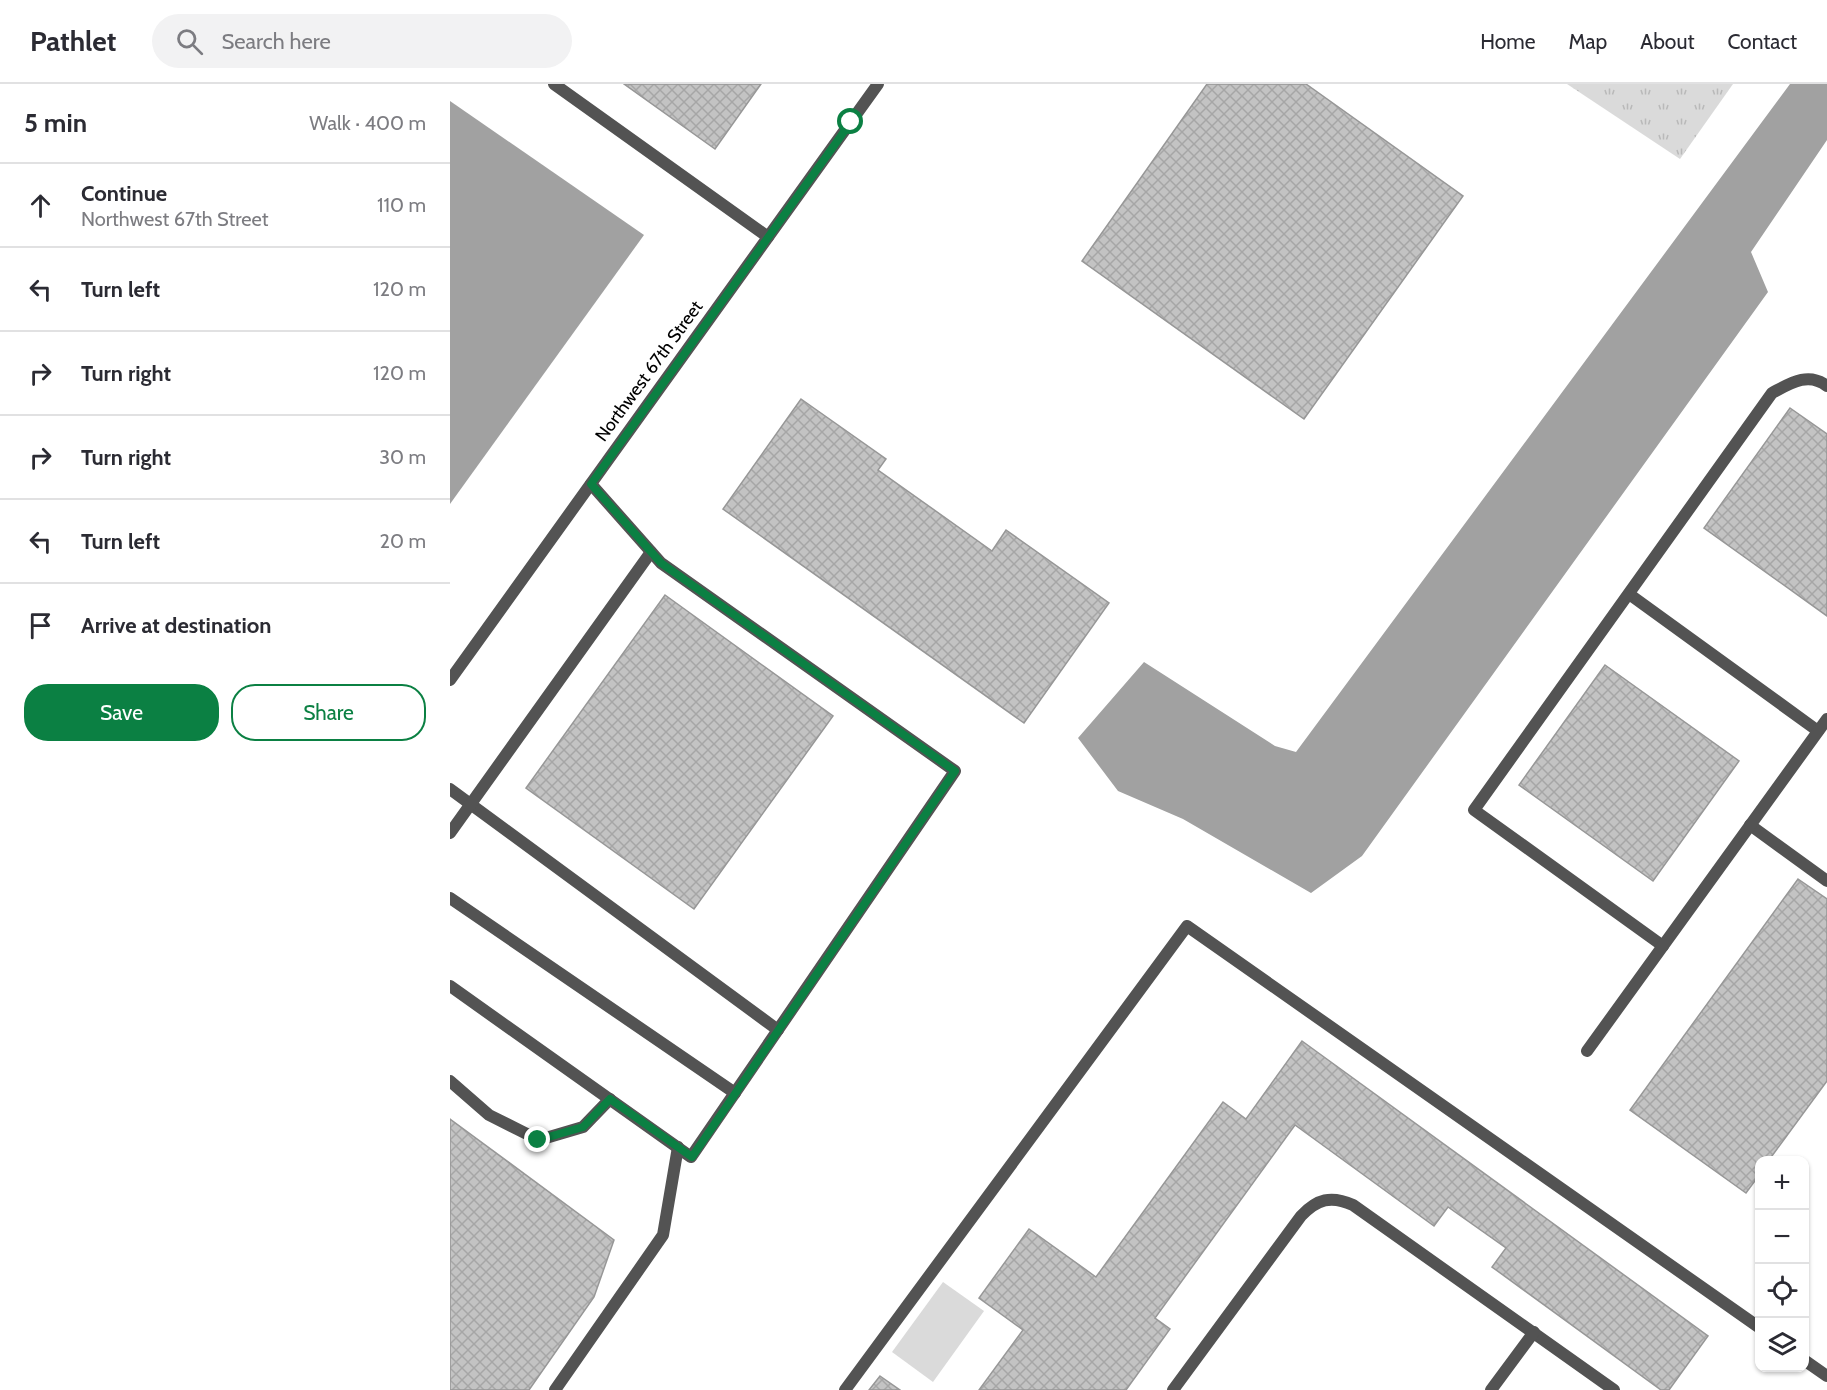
<!DOCTYPE html>
<meta charset="utf-8">
<style>
:root{--surface:#fff;--page:#f2f2f3;--text:#2b2b33;--muted:#7c7c81;--line:#e1e1e2;--accent:#0b8043}
body{margin:0;font-family:Cabin,sans-serif;background:var(--page);color:var(--text)}
.controls{position:absolute;right:18px;bottom:18px;display:grid;overflow:hidden;border-radius:12px;box-shadow:0 2px 4px #0004}
.controls button{width:54px;height:54px;display:grid;place-items:center;padding:0;border:0;border-bottom:2px solid var(--line);background:var(--surface);color:var(--text);font:30px sans-serif}
.stop{position:absolute;width:18px;height:18px;margin:-14px;border:4px solid #0b8043;border-radius:50%;background:#fff}
.stop.end{background:#0b8043;border-color:#fff;box-shadow:0 2px 6px #0008}
.list{margin:0;padding:0;list-style:none}
h2{display:flex;justify-content:space-between;align-items:center;height:78px;margin:0;padding:0 24px;font-size:26px}
h2 small{font-size:20px;font-weight:400;color:var(--muted)}
.list li{display:grid;grid-template-columns:39px 1fr auto;gap:18px;align-items:center;box-sizing:border-box;height:84px;padding:0 24px;border-top:2px solid var(--line)}
.list b{display:block;font-size:22px;white-space:nowrap}
.list p{margin:0;font-size:20px;white-space:nowrap;color:var(--muted)}
.list em{font-size:20px;font-style:normal;color:var(--muted)}
.actions{display:flex;gap:12px;padding:18px 24px}
.actions a{flex:1;padding:14px 0;border:2px solid var(--accent);border-radius:24px;text-align:center;font-size:21px;color:var(--accent)}
.actions .main{background:var(--accent);color:#fff}
.icon{flex:none;width:33px;height:33px;fill:none;stroke:currentColor;stroke-width:2;stroke-linecap:round;stroke-linejoin:round}
.map{position:relative;flex:none;width:1377px;height:1306px;overflow:hidden}
header{display:flex;align-items:center;gap:36px;box-sizing:border-box;height:84px;padding:0 30px;background:var(--surface);border-bottom:2px solid var(--line)}
header strong{font-size:28px}
nav{display:flex;gap:33px;margin-inline-start:auto;font-size:21px}
.search{width:420px;height:54px;background:var(--page);display:flex;align-items:center;gap:15px;box-sizing:border-box;padding:0 21px;border-radius:33px;color:var(--muted);font-size:22px}
main{display:flex}
aside{flex:1;background:var(--surface)}
.map>svg:first-child{display:block}
</style>
<header>
<strong>Pathlet</strong>
<div class="search"><svg class="icon" aria-label="search" viewBox="0 0 24 24"><circle cx="10" cy="10" r="6"/><path d="M15 15l6 6"/></svg>Search here</div>
<nav><a>Home</a><a>Map</a><a>About</a><a>Contact</a></nav>
</header>
<main>
<aside>
<h2>5 min<small>Walk · 400 m</small></h2>
<ul class="list">
<li><svg class="icon" aria-label="ahead" viewBox="0 0 24 24"><path d="M12 20V5M6 11l6-6 6 6"/></svg><div><b>Continue</b><p>Northwest 67th Street</p></div><em>110 m</em></li>
<li><svg class="icon" aria-label="left" viewBox="0 0 24 24"><path d="M17 20v-9H6M10 6l-5 5 5 5"/></svg><div><b>Turn left</b></div><em>120 m</em></li>
<li><svg class="icon" aria-label="right" viewBox="0 0 24 24"><path d="M7 20v-9h11M14 6l5 5-5 5"/></svg><div><b>Turn right</b></div><em>120 m</em></li>
<li><svg class="icon" aria-label="right" viewBox="0 0 24 24"><path d="M7 20v-9h11M14 6l5 5-5 5"/></svg><div><b>Turn right</b></div><em>30 m</em></li>
<li><svg class="icon" aria-label="left" viewBox="0 0 24 24"><path d="M17 20v-9H6M10 6l-5 5 5 5"/></svg><div><b>Turn left</b></div><em>20 m</em></li>
<li><svg class="icon" aria-label="arrive" viewBox="0 0 24 24"><path d="M6 21V4h12l-3 4 3 4H6"/></svg><div><b>Arrive at destination</b></div></li>
</ul>
<div class="actions"><a class="main">Save</a><a>Share</a></div>
</aside>
<div class="map">
<svg width="1377" height="1306" viewBox="0 0 1377 1306">
<defs>
<pattern id="grass-tufts" width="24" height="20" patternUnits="userSpaceOnUse" patternTransform="scale(1.5)"><rect width="24" height="20" fill="#dadada"/><path d="M3 7l-1-3M5 7V3M7 7l1-3M15 17l-1-3M17 17v-4M19 17l1-3" fill="none" stroke="#b9b9b9"/></pattern>
<pattern id="building-cross-hatch" width="8" height="8" patternUnits="userSpaceOnUse" patternTransform="scale(1.5)"><rect width="8" height="8" fill="#c3c3c3"/><path d="M0 0l8 8M0 8l8-8" fill="none" stroke="#a6a6a6"/></pattern>
</defs>
<rect width="100%" height="100%" fill="#fff"/>
<!-- grass -->
<path fill="url(#grass-tufts)" d="M1117,0h166l-53,75z"/>
<!-- garden -->
<path fill="#dadada" d="M493,1198l41,29 -51,71 -41,-30z"/>
<!-- water -->
<g fill="#a1a1a1">
<path d="M1340,0h37v56l-76,112 17,40 -406,564 -51,37 -128,-74 -65,-28 -40,-53 66,-76 131,84 21,6z"/>
<path d="M0,17l194,134 -194,269z"/>
</g>
<!-- building -->
<g fill="url(#building-cross-hatch)" stroke="#979797" stroke-width="1.5">
<path d="M174,0h137l-46,65z"/>
<path d="M757,0h99l157,112 -159,223 -222,-158z"/>
<path d="M351,315l85,60 -8,11 114,81 14,-21 103,73 -85,120 -301,-214z"/>
<path d="M1340,324l37,26v182l-123,-88z"/>
<path d="M215,511l168,121 -139,193 -168,-121z"/>
<path d="M1155,581l134,96 -86,120 -134,-96z"/>
<path d="M1348,795l29,20v182l-58,79h-9v14l-14,19 -116,-83z"/>
<path d="M852,957l406,295 -39,54h-8l-169,-123 14,-19 -58,-41 -14,19 -139,-101 -140,193 15,11 -44,61h-147l44,-60 -44,-32 50,-69 67,48 127,-175 23,17z"/>
<path d="M0,1035l164,121 -20,57 -65,93h-79z"/>
<path d="M430,1292l20,14h-31z"/>
</g>
<g fill="none" stroke-linecap="round" stroke-linejoin="round">
<!-- service -->
<g stroke="#535353" stroke-width="12">
<path d="M104,0l214,153"/>
<path d="M1179,510l189,137"/>
<path d="M0,705l328,241"/>
<path d="M1300,741l77,56"/>
<path d="M0,749l201,-281"/>
<path d="M0,814l285,195"/>
<path d="M1213,862l-189,-136 298,-417c17,-9 36,-22 55,-7"/>
<path d="M0,902l241,171 264,-386 -294,-208 -70,-79"/>
<path d="M1137,967l240,-332"/>
<path d="M0,997l39,34 50,25 44,-13 27,-28"/>
<path d="M1354,1276l23,16"/>
<path d="M105,1306l108,-155 15,-88"/>
<path d="M395,1306l342,-464 573,402"/>
<path d="M723,1306l128,-174c16,-17 30,-21 52,-11l261,185"/>
<path d="M1041,1306l43,-58"/>
</g>
<!-- minor -->
<path stroke="#535353" stroke-width="12" d="M0,596l428,-596"/>
</g>
<g fill="none" stroke-linecap="round" stroke-linejoin="round">
<!-- route -->
<path stroke="#0b8043" stroke-width="8" d="M88,1056l45,-13 27,-28 82,58 263,-386 -294,-208 -70,-79 260,-362"/>
</g>
<g text-anchor="middle" stroke-width="4.5" stroke-linejoin="round" paint-order="stroke">
<!-- street labels -->
<g font-size="18" fill="#000" stroke="#fff">
<text transform="translate(199 287) rotate(-54)" y="6">Northwest 67th Street</text>
</g>
</g>
</svg>
<div class="controls">
<button>+</button>
<button>−</button>
<button><svg class="icon" aria-label="locate" viewBox="0 0 24 24"><circle cx="12" cy="12" r="6"/><path d="M12 2v4M12 18v4M2 12h4M18 12h4"/></svg></button>
<button><svg class="icon" aria-label="layers" viewBox="0 0 24 24"><path d="M12 4l9 5-9 5-9-5zM3 14l9 5 9-5"/></svg></button>
</div>
<div class="stop" style="left:401px;top:38px"></div>
<div class="stop end" style="left:88px;top:1056px"></div>
</div>
</main>
